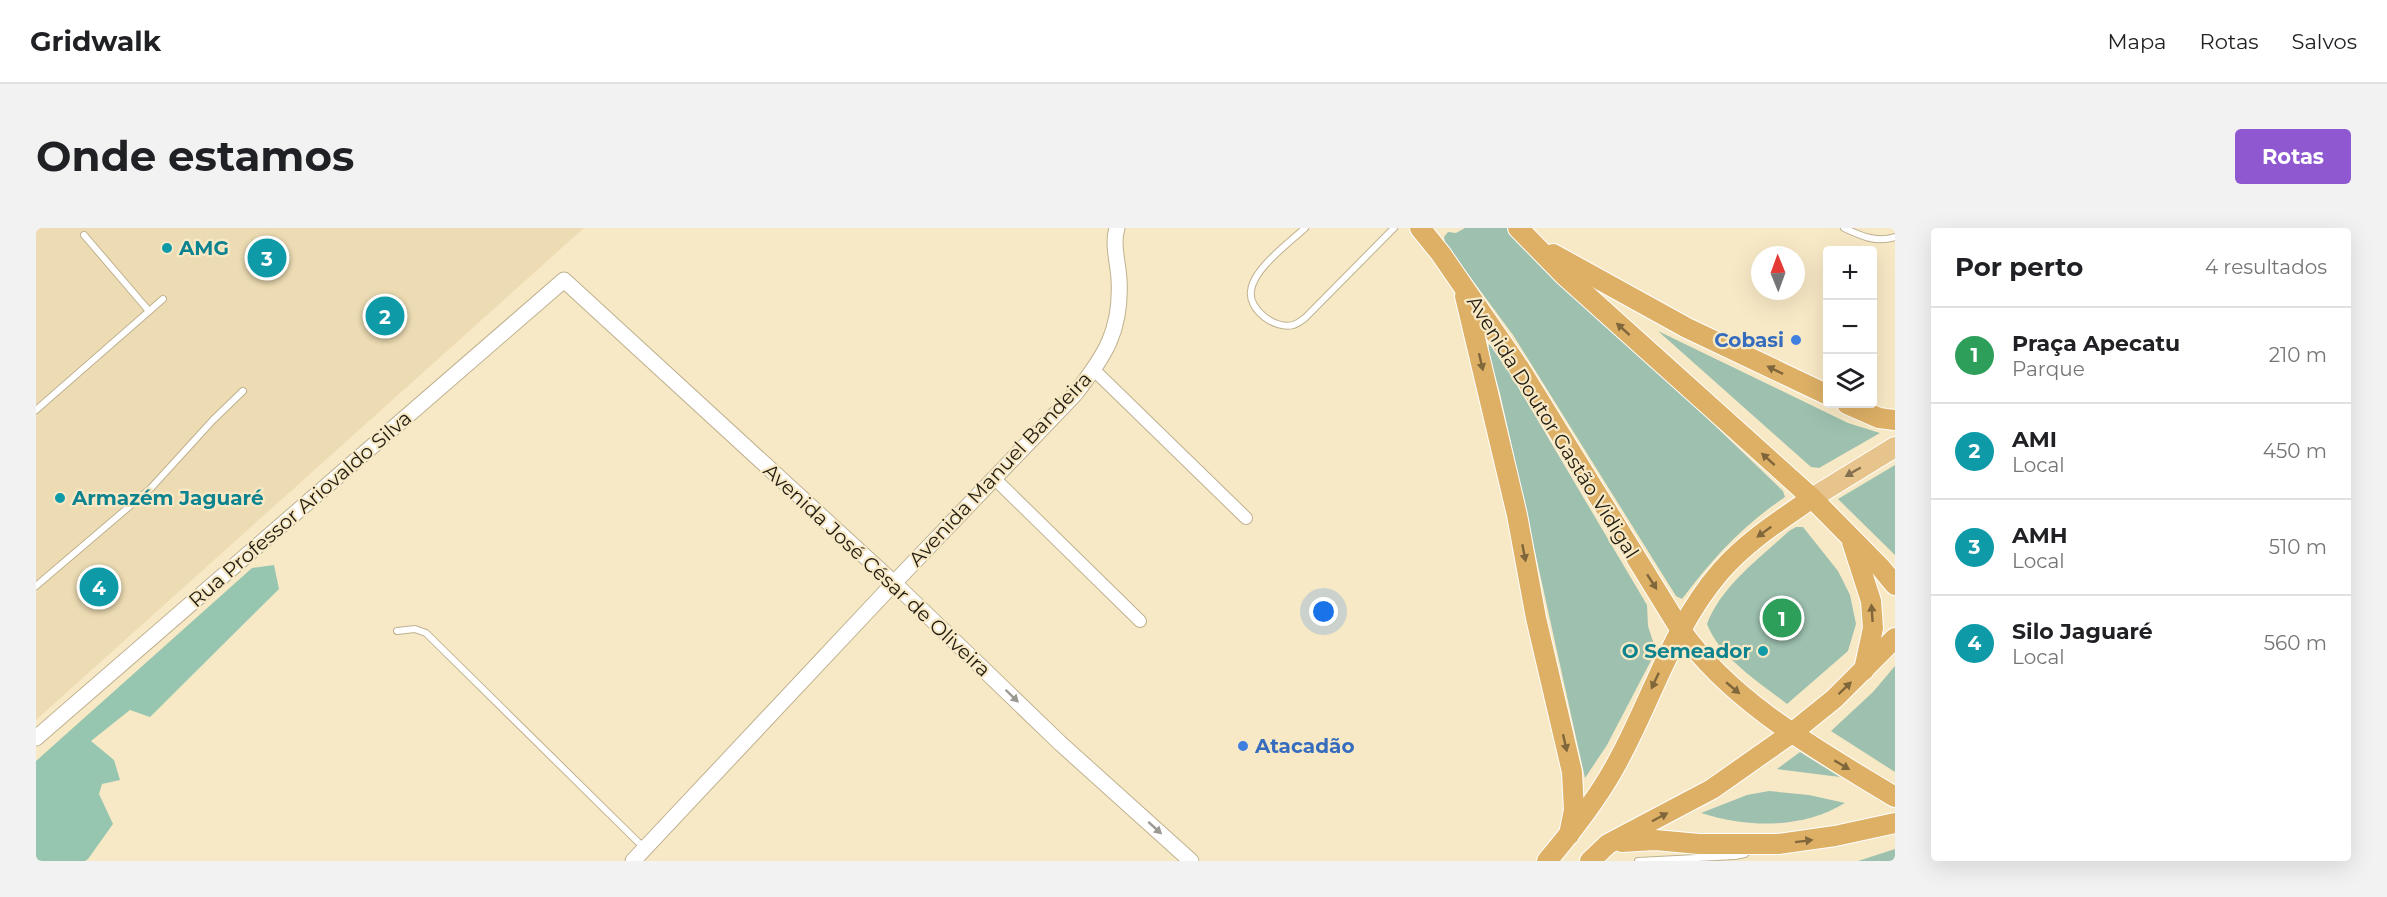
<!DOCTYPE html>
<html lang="pt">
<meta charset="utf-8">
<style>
:root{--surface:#fff;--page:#f2f2f2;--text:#202124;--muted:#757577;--line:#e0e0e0;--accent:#8f58d0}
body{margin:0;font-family:Montserrat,sans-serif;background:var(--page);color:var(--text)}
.controls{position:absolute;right:18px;top:18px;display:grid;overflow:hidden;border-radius:6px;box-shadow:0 6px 24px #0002}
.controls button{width:54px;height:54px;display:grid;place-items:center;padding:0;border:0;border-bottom:2px solid var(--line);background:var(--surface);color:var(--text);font:30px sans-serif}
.compass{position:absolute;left:1715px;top:18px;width:54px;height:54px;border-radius:50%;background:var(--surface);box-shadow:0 6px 24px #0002;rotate:359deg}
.you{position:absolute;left:1288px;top:384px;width:21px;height:21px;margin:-15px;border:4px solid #fff;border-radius:50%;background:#1a73e8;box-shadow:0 0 0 9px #1a73e833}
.badge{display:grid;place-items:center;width:39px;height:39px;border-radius:50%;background:var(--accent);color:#fff;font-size:20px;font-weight:700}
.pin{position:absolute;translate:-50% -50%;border:3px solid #fff;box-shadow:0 2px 6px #0006}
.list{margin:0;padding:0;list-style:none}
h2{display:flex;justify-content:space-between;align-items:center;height:78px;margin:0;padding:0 24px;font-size:26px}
h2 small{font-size:20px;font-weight:400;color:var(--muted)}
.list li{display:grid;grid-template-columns:39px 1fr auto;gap:18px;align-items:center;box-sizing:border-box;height:96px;padding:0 24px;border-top:2px solid var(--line)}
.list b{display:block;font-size:22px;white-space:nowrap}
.list p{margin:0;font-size:20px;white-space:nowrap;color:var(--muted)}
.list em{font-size:20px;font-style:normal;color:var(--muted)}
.icon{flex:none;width:33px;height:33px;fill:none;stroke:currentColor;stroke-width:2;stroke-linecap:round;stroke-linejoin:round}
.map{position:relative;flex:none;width:1859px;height:633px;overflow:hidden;border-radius:6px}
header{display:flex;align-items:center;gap:36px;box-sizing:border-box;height:84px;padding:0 30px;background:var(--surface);border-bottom:2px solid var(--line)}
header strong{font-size:28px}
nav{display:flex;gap:33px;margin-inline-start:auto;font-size:21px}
.intro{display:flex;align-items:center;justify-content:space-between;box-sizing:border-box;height:144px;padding:0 36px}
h1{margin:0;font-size:42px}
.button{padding:15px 27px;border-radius:6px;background:var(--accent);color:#fff;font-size:21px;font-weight:700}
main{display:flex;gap:36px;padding:0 36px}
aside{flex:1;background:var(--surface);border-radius:6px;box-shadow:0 6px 24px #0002}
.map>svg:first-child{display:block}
</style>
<header>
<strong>Gridwalk</strong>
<nav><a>Mapa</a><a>Rotas</a><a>Salvos</a></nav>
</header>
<div class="intro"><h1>Onde estamos</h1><a class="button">Rotas</a></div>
<main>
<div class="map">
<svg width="1859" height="633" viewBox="0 0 1859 633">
<rect width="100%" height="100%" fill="#f8e9c6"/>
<!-- built -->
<path fill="#eddcb3" d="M0,0h548l-548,492z"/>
<!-- green -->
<g fill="#9dc0af">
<path d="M1429,0h44l274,263 2,6c-42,28 -73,62 -103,102l-6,-3 -163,-261 -68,-92 -1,-6 4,-5 8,1z"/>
<path d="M1622,103l190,92 32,10 -61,35 -8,-1z"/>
<path d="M1453,116l6,4 152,257 1,21 8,25 -49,94 -22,33 -85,-385 -12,-42z"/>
<path d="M1859,237v90l-57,-56z"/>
<path d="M1760,299h7l35,44 12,24 6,29 -8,27 -61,53c-28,-22 -67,-46 -80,-80 14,-38 53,-66 82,-93z"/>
<path d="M1859,438v106l-64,-41 42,-39z"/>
<path d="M1764,524l40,25 -63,-8z"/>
<path d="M1733,563l40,4 36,8c-43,26 -97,25 -144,10l46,-18z"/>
<path d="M1859,621v12h-37z"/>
</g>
<!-- forest -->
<path fill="#96c6af" d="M238,337l5,24 -129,128 -20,-7 -39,31 23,19 6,20 -18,4 -3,10 14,30 -25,35 -3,2h-49v-100l216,-193z"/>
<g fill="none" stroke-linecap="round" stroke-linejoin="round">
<!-- service casing -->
<g stroke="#bfb190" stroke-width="8">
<g id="service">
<path d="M1269,0c-16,15 -52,41 -54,63 -3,19 25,39 42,34 4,-1 9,-5 12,-7l89,-90"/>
<path d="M1808,0c17,8 32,15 51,9"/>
<path d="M48,7l65,76"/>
<path d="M0,182l127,-111"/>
<path d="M0,358l115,-98 62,-68 30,-29"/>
<path d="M361,403l18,-2 11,4 212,209 8,5"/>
<path d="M1602,633l97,-5 10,-2 4,-4"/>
</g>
</g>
<!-- minor casing -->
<g stroke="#bfb190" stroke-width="14">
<g id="minor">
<path d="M1058,142l152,148"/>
<path d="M958,250l146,143"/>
</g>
</g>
<!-- tertiary casing -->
<g stroke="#bfb190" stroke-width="17">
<g id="tertiary">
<path d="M0,510l528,-458 330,303 166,160 131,118"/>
<path d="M597,633l261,-278 181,-189c30,-38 47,-64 44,-115 -1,-17 -7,-35 -2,-51"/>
</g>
</g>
<!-- primary casing -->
<g stroke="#fff" stroke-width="22">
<path id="primary" d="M1776,270l83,-51"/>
</g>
<!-- trunk casing -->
<g stroke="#fff" stroke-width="22">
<g id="trunk">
<path d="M1384,0l21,26 79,115 160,260c53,75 138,121 215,168"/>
<path d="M1482,0l46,47 248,223 69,70 14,17"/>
<path d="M1517,26l134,74 141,67"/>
<path d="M1429,68l52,219 19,103 36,154 2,38 -5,25"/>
<path d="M1811,176l32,14 16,2"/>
<path d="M1816,314l19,59 2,27 -9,42"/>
<path d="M1586,614l33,-2 44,4h79l57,-8 60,-13"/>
<path d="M1511,633c27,-32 52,-64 71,-100 35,-64 54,-133 102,-189 26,-30 59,-51 92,-74"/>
<path d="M1554,633l18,-17 104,-55 81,-57 41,-33 61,-61"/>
</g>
</g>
<!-- service -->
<use href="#service" stroke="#fff" stroke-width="6"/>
<!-- minor -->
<use href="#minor" stroke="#fff" stroke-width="12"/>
<!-- tertiary -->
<use href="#tertiary" stroke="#fff" stroke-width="15"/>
<!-- primary -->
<use href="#primary" stroke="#e6c48c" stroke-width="20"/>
<!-- trunk -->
<use href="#trunk" stroke="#deb066" stroke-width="20"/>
</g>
<!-- one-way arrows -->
<defs><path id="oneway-solid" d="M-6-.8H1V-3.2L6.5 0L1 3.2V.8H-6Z" transform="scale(1.5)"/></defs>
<g fill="#80663b">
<use href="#oneway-solid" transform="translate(1587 101) rotate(-138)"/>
<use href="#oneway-solid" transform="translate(1445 134) rotate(77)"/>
<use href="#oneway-solid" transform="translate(1739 142) rotate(-154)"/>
<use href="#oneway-solid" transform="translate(1732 231) rotate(-138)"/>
<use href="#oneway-solid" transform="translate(1728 304) rotate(144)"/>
<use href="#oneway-solid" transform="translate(1488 325) rotate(79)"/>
<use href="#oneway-solid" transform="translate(1616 354) rotate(57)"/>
<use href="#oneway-solid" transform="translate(1836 385) rotate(-94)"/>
<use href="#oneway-solid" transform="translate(1619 453) rotate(115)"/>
<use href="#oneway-solid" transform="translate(1697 460) rotate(40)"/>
<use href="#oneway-solid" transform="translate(1809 460) rotate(-44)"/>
<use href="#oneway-solid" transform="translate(1529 515) rotate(77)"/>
<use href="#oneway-solid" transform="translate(1806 537) rotate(31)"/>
<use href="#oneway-solid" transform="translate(1624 589) rotate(-28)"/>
<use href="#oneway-solid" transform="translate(1768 613) rotate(-7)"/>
</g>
<use fill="#84704e" href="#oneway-solid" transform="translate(1817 244) rotate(150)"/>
<g fill="#9c9993">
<use href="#oneway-solid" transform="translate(976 468) rotate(44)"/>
<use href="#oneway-solid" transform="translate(1119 600) rotate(42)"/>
</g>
<!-- markers -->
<g fill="#0f9aa8" stroke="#f8e9c6" stroke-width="2">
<circle cx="131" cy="20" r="6"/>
<circle cx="24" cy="270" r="6"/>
<circle cx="1727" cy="423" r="6"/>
</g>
<g fill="#3f7fe0" stroke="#f8e9c6" stroke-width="2">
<circle cx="1760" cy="112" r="6"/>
<circle cx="1207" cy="518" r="6"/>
</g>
<g text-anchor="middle" stroke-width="4.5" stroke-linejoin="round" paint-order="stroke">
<!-- culture labels -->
<g font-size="20" font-weight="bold" fill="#0d838f" stroke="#f8e9c6" text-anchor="start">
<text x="143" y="27">AMG</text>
<text x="36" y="277">Armazém Jaguaré</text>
<text x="1715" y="430" text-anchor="end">O Semeador</text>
</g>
<!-- shop labels -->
<g font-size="20" font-weight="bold" fill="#366cbe" stroke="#f8e9c6" text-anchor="end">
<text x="1748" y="119">Cobasi</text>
<text x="1219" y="525" text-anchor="start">Atacadão</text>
</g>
<!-- street labels -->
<g font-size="20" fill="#221d10" stroke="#f8e9c6">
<text transform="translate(1517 199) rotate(58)" y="7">Avenida Doutor Gastão Vidigal</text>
<text transform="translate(964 241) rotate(-47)" y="7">Avenida Manuel Bandeira</text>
<text transform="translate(264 281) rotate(-41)" y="7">Rua Professor Ariovaldo Silva</text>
<text transform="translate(841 342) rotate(43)" y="7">Avenida José César de Oliveira</text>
</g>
</g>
</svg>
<div class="controls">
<button>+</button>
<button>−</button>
<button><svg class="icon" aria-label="layers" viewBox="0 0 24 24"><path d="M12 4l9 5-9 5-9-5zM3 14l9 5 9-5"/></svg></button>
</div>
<svg class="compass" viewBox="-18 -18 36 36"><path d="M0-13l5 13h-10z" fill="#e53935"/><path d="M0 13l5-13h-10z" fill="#757577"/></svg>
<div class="you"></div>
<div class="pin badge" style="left:1746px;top:390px;background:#2e9e5b">1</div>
<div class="pin badge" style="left:349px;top:88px;background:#0f9aa8">2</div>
<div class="pin badge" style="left:231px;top:30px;background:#0f9aa8">3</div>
<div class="pin badge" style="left:63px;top:359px;background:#0f9aa8">4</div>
</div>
<aside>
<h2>Por perto<small>4 resultados</small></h2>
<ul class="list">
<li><span class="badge" style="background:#2e9e5b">1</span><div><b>Praça Apecatu</b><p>Parque</p></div><em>210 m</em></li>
<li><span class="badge" style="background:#0f9aa8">2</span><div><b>AMI</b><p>Local</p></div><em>450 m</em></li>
<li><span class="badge" style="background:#0f9aa8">3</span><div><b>AMH</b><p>Local</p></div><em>510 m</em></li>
<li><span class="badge" style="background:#0f9aa8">4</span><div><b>Silo Jaguaré</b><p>Local</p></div><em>560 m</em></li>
</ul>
</aside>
</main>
